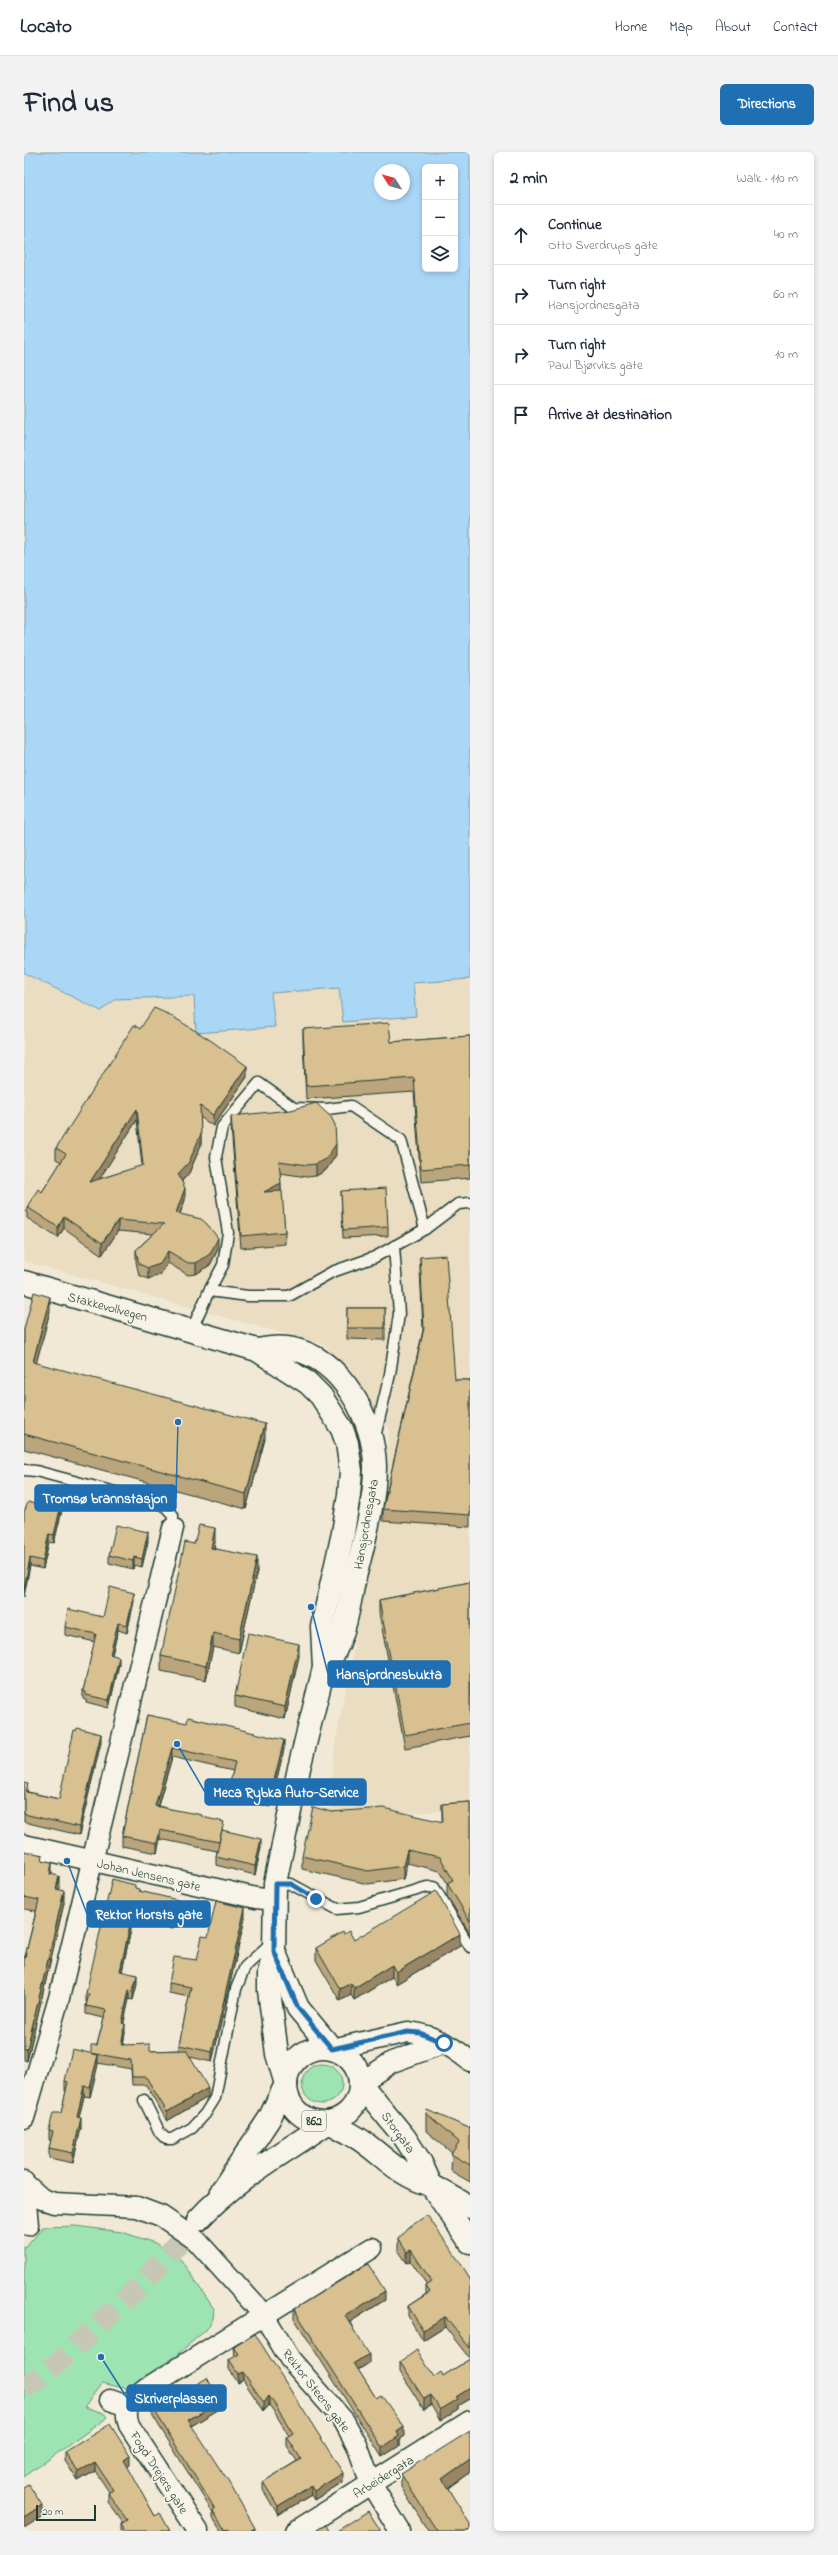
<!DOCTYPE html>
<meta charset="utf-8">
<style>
:root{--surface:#fff;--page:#f2f2f3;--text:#1f2937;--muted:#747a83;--line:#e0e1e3;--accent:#1f6fb2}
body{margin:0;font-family:"Indie Flower",sans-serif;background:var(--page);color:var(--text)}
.controls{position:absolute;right:12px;top:12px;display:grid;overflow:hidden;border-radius:6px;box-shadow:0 2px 6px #0003}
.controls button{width:36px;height:36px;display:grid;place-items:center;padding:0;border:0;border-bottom:1px solid var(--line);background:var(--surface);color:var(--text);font:20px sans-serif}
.compass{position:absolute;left:350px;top:12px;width:36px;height:36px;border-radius:50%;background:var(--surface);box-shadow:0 2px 6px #0003;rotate:307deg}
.scale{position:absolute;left:12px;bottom:10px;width:60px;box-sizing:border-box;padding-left:4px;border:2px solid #1f3d34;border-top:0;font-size:11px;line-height:14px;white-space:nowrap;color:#1f3d34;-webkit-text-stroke:3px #f7f3e8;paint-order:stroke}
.stop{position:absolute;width:12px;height:12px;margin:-9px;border:3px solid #1f6fb2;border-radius:50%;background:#fff}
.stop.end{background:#1f6fb2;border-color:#fff;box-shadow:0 1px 4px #0008}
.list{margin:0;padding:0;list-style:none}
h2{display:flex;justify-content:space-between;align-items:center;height:52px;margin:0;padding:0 16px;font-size:17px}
h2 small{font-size:13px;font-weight:400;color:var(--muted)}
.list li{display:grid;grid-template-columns:26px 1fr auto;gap:12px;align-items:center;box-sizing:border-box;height:60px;padding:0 16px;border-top:1px solid var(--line)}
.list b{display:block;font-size:15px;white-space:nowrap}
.list p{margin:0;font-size:13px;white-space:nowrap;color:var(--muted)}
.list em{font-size:13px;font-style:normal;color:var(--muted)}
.icon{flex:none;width:22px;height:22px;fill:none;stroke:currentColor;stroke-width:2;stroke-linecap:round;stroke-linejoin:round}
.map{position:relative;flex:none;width:446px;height:2379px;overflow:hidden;border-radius:6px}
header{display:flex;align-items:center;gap:24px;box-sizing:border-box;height:56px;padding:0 20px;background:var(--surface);border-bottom:1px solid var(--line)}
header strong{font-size:19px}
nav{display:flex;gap:22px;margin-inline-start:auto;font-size:14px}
.intro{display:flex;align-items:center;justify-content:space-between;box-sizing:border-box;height:96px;padding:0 24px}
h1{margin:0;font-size:28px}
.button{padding:10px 18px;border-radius:6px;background:var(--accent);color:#fff;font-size:14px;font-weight:700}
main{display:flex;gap:24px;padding:0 24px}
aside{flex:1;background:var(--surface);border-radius:6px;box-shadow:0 2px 6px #0003}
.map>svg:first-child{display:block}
</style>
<header>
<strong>Locato</strong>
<nav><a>Home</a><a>Map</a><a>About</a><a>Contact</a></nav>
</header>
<div class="intro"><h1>Find us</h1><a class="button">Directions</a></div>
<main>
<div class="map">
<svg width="446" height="2379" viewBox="0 0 446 2379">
<rect width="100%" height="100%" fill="#f1e9d6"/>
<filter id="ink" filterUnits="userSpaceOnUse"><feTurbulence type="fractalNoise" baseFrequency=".025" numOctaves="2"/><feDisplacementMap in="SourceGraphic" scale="8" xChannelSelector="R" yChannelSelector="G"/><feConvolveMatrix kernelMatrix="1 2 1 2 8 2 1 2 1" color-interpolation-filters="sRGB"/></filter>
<g filter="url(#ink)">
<!-- built -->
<path fill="#eaddc1" d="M0,821l77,38 15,-12 79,-3 1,36 79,-5 -4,-34 68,-5 5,34 72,-6 -3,-33 57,-4v830l-141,10 6,-75 33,-172 22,-142 -65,-85 -301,-84z"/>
<!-- green -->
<g fill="#9ee4b2" stroke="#5e9073">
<circle cx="298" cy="1932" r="20"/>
<path d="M52,2074l46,6 33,11 26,17 33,49 -1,10 -7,11 -25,21 -8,13 -41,26 -30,-7 -18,24 19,6 5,4 -84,60v-231l2,1 17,-20z"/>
</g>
<!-- water -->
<path fill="#abd7f7" stroke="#7399a9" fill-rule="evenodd" d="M0,0h446v827l-57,4 3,33 -73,6 -4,-34 -68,5 4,34 -79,6 -2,-37 -78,3 -15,12 -77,-38zM401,15h30v102h-30zM356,18h24v24h-24z"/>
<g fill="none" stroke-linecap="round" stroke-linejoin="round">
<!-- primary-tunnel -->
<path stroke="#c7c7b6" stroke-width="22" stroke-dasharray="22 11" stroke-linecap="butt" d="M0,2237l34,-27 85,-79 55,-63"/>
<!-- lane casing -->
<g stroke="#1f3d34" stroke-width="13">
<g id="lane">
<path d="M185,1139l14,-26 5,-32 -12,-76 6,-30 37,-44 35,25 33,1 24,-3 50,34 24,89"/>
<path d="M168,1177l17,-38 39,5h41l43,-24 43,-15 50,-28 33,-25 12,-1"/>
<path d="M351,1285l15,-63 9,-60 -5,-68"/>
<path d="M0,1318l12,1 128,34 9,10v13"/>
<path d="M251,1731l16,1 46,25 22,-2 68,-20h7l36,60"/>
<path d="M120,1948l16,33 6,6h6l20,-11 13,-14 10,-16 21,-109 9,-22 27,-25"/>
</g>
</g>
<!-- street casing -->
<g stroke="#1f3d34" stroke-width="23">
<g id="street">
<path d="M0,1693l232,53 19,2"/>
<path d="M308,1897l76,-17c23,2 44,14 62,29"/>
<path d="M336,1931l32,-21 52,-19"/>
<path d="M0,1966l35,-120 114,-470"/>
<path d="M0,2030l4,43"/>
<path d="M0,2031l18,16 12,4 83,4 24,9 35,24 67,74 27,45 54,62 13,24 14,39 29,47"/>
<path d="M86,2248l17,6"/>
<path d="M174,2379l-69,-106c-8,-20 7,-29 21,-39l222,-138"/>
<path d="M272,2379l174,-110"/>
</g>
</g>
<!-- secondary casing -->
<g stroke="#1f3d34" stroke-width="25">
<g id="secondary">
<path d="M0,1130l233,68 51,33 13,13 21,33 5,14 4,28 -2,24 -6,38 -21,94 2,41 -25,100 -24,115 -1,68 -5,23v16l8,64 9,30"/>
<path d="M233,1198c12,-2 24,-4 36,-1 49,11 81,70 82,117 0,37 -11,76 -20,111 -7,31 -10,66 -31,91"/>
<path d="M250,1799l24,57 34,41"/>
<path d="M407,2033l39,22"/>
</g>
</g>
<!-- primary casing -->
<g stroke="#1f3d34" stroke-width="25">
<g id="primary">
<circle cx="299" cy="1933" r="37"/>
<path d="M336,1931l45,55 16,25 10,22 39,57"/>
<path d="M198,2038l47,-71 17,-35"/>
<path d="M174,2068c36,-40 87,-68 131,-98 12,7 26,13 37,22 24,18 35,32 65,41"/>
</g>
</g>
<!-- lane -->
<use href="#lane" stroke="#f7f3e8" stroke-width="10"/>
<!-- street -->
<use href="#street" stroke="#f7f3e8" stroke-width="20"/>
<!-- secondary -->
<use href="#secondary" stroke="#f7f3e8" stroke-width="22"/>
<!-- primary -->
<use href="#primary" stroke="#f7f3e8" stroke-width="22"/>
</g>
<!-- wall -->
<g fill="#bba57c" stroke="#1f3d34" fill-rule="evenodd">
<path d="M116,877l107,48 -34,49 -13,-9 1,28 -12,28 -7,8 3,19 -5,14 38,35 -8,16 -14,9 -8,1 -20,-12 -8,12 -12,4 -9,-4 -3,-13v-12l17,-16 -35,-3 -16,24 -38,-27 -6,10 -31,-20v-11l15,-15 19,-30 -5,-3v-11zM113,968l5,46 -43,13z"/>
<path d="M279,877l88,13 79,-6v142l-49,4 -7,-90 -108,7 -3,-57z"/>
<path d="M207,964l105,39 -10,15 -10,6 -9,1 -27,-4 1,18 4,41v12l-44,4 -10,-121z"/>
<path d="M317,1039l47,36v9l-45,2z"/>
<path d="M396,1105l35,123h15v147l-87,-6v-12l40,-179 -3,-61z"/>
<path d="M323,1156h38v32l-38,-1z"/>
<path d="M26,1159l-14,52 229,76 -19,70 -222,-60v-120z"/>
<path d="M18,1354l20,4 -8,33 -5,-1 -6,27 -13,-3 -5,-56z"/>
<path d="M124,1389l-6,26 -8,-2 -1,4 -24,-6v-8z"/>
<path d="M191,1390l-1,6 43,23 -18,82 -26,-6 -7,33 -45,-9v-15l33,-112z"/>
<path d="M446,1430v154l-65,12 -26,-135v-13z"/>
<path d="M110,1449l-7,32 -9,-3 -6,25 7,9 -10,44 -23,-6v-2l-3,-1v-8l12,-49 -30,-7v-8l38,-10z"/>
<path d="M275,1504l-14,63 -50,-12v-11z"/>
<path d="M123,1563l137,34 -14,58 -41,-11v-9l4,-16 -61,-14 -14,49 44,11 22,14 37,16 -6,28 -39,-10v-8l1,-6 -57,-12 -3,14 -35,-7v-10z"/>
<path d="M77,1590l-22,93 -55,-13v-39l4,9 31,7z"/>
<path d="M446,1650v132l-23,-38v-13l-7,-12 -33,-8 -4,16 -35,5 -66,-15v-13l30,-44 110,10v-18z"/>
<path d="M0,1699l19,9 9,15 7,13v2l5,13 -37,158 -3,-1v-104l1,1 11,-46 -12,-2z"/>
<path d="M111,1736l4,3 39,17 -5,21 -40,-9 -11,52 15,12 -4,16 -4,-1 -6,25 2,9 -2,12 27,6 29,-1v-5l10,-48 -20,-4v-10l28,-23 11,-23 37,-19 -33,144 -22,-5 18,40 -41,24 -21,-36h-14l-1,-16 -33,-6 -8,34 -6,-1 -5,21 2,11 -8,35 -24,-5v-10l2,-7 -2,-1v-10l12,-17 5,-21 -1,-1v-10l26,-28 6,-8 7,-27 -18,-4v-8l1,-4h-1v-9z"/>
<path d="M320,1782l10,6 106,6 -64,38 -4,-7 -38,23 -3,-5 -11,6 -24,-41v-12z"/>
<path d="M402,1961l43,15 1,-2v56l-19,-11 1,-18 -26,-22z"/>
<path d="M374,2087l72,39v81l-25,-32 -22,14 -15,-25v-10l18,-12v-8l1,-1 -16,-24 -4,2 -9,-13z"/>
<path d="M361,2148l-35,22 19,41 -11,7 18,28 28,38 -5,3v7l-17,11 -88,-139v-9z"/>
<path d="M210,2195l109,135 -29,18 -3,-5 -33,20 -15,-25v-8l34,-21 -10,-15v-9l2,-1 -14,-23 -6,-8 -5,6 -21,-31 -5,3 -9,-14v-9l6,-3z"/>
<path d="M446,2207v40l-12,7v4l-18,11 -9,-16 -7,5 -24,-38v-10l34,15 9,-1z"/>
<path d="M151,2245l46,11 -30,18 64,105h-34l-8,-13v-5l-65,-105v-8z"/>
<path d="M41,2300l65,13 -3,2 28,49 15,15h-49v-7l2,-1 -15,-21v-9l1,-1 -14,-21 -17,10 -13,-20z"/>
<path d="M446,2320l-22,16 22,43h-42l-27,-44v-13z"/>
</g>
<!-- shaded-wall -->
<g fill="#988665" stroke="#1f3d34">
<path d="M223,914v11l-34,49v-11z"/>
<path d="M113,957v11l-47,74v-12z"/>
<path d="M177,982v11l-12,28 -11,12v-11z"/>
<path d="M312,992v11l-10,15 -10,6v-12z"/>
<path d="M257,1031v12l-17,-3z"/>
<path d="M161,1036v12l-9,24v-11z"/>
<path d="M40,1065v11l-6,10v-11z"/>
<path d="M94,1068v11l-16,24v-12z"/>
<path d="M194,1086v11l-8,16 -14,9v-11z"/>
<path d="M144,1099v12l-8,12 -12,4v-11z"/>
<path d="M26,1145v14l-17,65v-14z"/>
<path d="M241,1272v15l-19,70v-15z"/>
<path d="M38,1349v9l-8,33v-8z"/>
<path d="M191,1376v14l-4,20v-14z"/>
<path d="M124,1380v9l-6,26v-8z"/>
<path d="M25,1382v8l-6,27v-8z"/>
<path d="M110,1405v8l-1,4v-8z"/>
<path d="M233,1405v14l-18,82v-14z"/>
<path d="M6,1406v8l-6,31v-8z"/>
<path d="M110,1441v8l-7,32v-8z"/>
<path d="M94,1471v7l-8,32v-8z"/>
<path d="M189,1481v14l-7,33v-14z"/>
<path d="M275,1492v12l-14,63v-12z"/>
<path d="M95,1505v7l-10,44v-8z"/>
<path d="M77,1582v8l-22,93v-8z"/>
<path d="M260,1588v9l-14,58v-10z"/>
<path d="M148,1596v9l-17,58v-9z"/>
<path d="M136,1678v9l-3,14v-10z"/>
<path d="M237,1687v8l-6,28v-9z"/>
<path d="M383,1698v13l-4,16v-13z"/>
<path d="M28,1710v12l-2,12v-12z"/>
<path d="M35,1724v12l-3,13v-12z"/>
<path d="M40,1739v12l-37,158v-12z"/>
<path d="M154,1748v8l-5,21v-9z"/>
<path d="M221,1756v10l-33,144v-10z"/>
<path d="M109,1759v9l-13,60v-9z"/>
<path d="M436,1782v12l-64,38v-12z"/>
<path d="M368,1813v12l-38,23v-12z"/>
<path d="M113,1823v9l-4,16v-9z"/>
<path d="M327,1831v12l-11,6v-12z"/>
<path d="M105,1838v9l-7,33v-9z"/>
<path d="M101,1872v9l-4,20v-8z"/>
<path d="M74,1903v10l-8,32v-10z"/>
<path d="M60,1934v10l-7,31v-10z"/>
<path d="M184,1936v9l-41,24v-9z"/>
<path d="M57,1966v10l-8,35v-10z"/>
<path d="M387,2098v11l-4,2v-11z"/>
<path d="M361,2139v9l-40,25v-9z"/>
<path d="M421,2165v10l-22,14v-11z"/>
<path d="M345,2202v9l-15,9v-9z"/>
<path d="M219,2220v8l-5,3v-9z"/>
<path d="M446,2236v11l-12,7v4l-18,11v-11l16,-13z"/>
<path d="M407,2243v10l-7,5v-11z"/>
<path d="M245,2244v9l-5,6v-8z"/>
<path d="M197,2249v7l-33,20v-8z"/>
<path d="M380,2275v9l-5,3v7l-17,11v-9l15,-16z"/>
<path d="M106,2304v9l-6,4v-9z"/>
<path d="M446,2307v13l-28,20v-13z"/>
<path d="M71,2310v9l-17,10v-9z"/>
<path d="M319,2321v9l-29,18v-9z"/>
<path d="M287,2334v9l-33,20v-9z"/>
<path d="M18,2353v12l-18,11v-11z"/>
<path d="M204,2376v3h-3v-1z"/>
<path d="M231,2376v3h-5z"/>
</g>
<!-- building -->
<g fill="#d9c090" stroke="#1f3d34" fill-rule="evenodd">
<path d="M130,856l16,7 40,25 37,26 -34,49 -13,-9 1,28 -12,28 -11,12 7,14 -9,25 25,6 6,5 11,14 -8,16 -14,9h-8l-20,-12 -8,13 -12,4 -9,-4 -3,-14 28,-26 -46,-4 -16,23 -38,-26 -6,10 -31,-20 11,-18 4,3 24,-38 -10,-6 78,-123 6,4zM113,957l6,56 -53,17z"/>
<path d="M365,871l2,19 79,-6v129l-49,4 -7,-91 -108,8 -3,-57z"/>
<path d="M292,951l15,14 4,8 1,19 -10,15 -10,5 -9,1 -28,-4 2,22 -17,9 18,-1 3,41 -44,4 -10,-120 60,-6z"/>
<path d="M362,1036l2,39 -45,3 -2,-39z"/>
<path d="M422,1103l9,125h15v135l-87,-6 41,-181 -4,-71z"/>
<path d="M10,1140l16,5 -17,65 232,62 -19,70 -222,-60v-105z"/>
<rect x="323" y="1156" width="38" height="20"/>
<path d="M21,1345l17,4 -8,34 -5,-1 -6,27 -13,-3 -6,31v-79h1l3,-8 14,4z"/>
<path d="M92,1373l32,7 -6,27 -8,-2 -1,4 -24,-6z"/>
<path d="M175,1373l16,3 -4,20 46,9 -18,82 -26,-6 -7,33 -45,-10 24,-114 9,2z"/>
<path d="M446,1430v141l-65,12 -26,-135z"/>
<path d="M86,1435l24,6 -7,32 -9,-2 -8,31 9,3 -10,43 -23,-5v-3l-3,-1 13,-57 -31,-7 3,-18 35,8z"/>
<path d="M224,1481l51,11 -14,63 -50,-11z"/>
<path d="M123,1563l40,8 1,-6 96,23 -14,57 -41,-10 6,-25 -63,-14 -17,58 47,9v2l22,5 -5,20 -59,-12 -3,13 -35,-7z"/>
<path d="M53,1576l24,6 -22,93 -55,-13v-31l4,1 -2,8 33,7 15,-69 2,1z"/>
<path d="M446,1650v119l-23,-38 6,-3 -13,-23 -33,-7 -4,16 -35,5 -66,-15 11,-49 19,5 51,-4 60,14 -1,-18z"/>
<path d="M198,1678l39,9 -6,27 -39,-9z"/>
<path d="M0,1699l19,4 -1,5 10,2 -2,12 9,2 -3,13 8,2 -37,158h-3v-93l1,1 14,-57 -15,-3z"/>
<path d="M88,1727l23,6v3l4,1v2l39,9 -5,20 -40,-9 -13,60 17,4 -4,16 -4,-1 -7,33 3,1 -4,21 29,-1v7l36,-1 22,38 -41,24 -21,-35h-14l-1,-17 -40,-7v-8h6l9,-35 -20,-4 3,-12 -3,-1z"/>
<path d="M412,1739l24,43 -64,38 -4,-7 -38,23 -3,-5 -11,6 -24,-41 27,-16 1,2 5,-3 5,9z"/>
<path d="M192,1749l29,7 -33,144 -33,-7 12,-58 -22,-4 5,-26 23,3 5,-24 6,1z"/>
<path d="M48,1897l26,6 -8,32 -6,-1 -7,31 4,1 -8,35 -24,-5 4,-17 -4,-1 4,-17h8l7,-31 -3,-1z"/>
<path d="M403,1958l42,18 1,-2v39l-19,-11 8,-12 -33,-29z"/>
<path d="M403,2063l34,49 9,14v70l-25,-31 -22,13 -15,-24 22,-14 -4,-6 6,-4 -21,-32 -4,2 -9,-13 10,-11z"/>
<path d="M344,2112l17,27 -40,25 24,38 -15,9 22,35 5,-3 23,32 -7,5 2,4 -17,12 -88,-139z"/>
<path d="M231,2182l88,139 -29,18 -3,-5 -33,20 -15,-24 38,-23 -14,-22 6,-4 -18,-28 -6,-9 -5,7 -21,-31 -5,2 -9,-14 10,-6 -5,-7z"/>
<path d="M393,2198l17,27 7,-5 2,4 27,-17v29l-14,9 2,2 -18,11 -9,-15 -7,4 -24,-37z"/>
<path d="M183,2226l14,23 -33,19 43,66 24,42 -5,3h-20l-2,-3 -3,2 -12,-19 2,-2 -67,-109 21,-13 6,10z"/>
<path d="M86,2272l20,32 -6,4 31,56 5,-3 10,18h-45l-4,-7 6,-4 -19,-27 5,-3 -18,-28 -17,10 -13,-20z"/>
<path d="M446,2279v28l-28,20 28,45v7h-33l-36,-57z"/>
<path d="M5,2333l13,20 -18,12v-29z"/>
<path d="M344,2359l13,20h-44z"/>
<path d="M302,2373l3,6h-14z"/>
</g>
</g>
<g fill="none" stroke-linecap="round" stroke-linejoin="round" filter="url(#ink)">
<!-- route -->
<path stroke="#1f6fb2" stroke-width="5" d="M292,1747l-25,-15h-16l-1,67 24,57 34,41 76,-17 12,1 24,10"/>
</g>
<g text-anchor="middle" stroke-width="3.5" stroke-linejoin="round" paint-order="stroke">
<!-- shield labels -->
<rect fill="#f7f3e8" stroke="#60746a" stroke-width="1" x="278" y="1959" width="24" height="20" rx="3"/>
<g font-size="12" font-weight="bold" fill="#1f3d34">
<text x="290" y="1973">862</text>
</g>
<!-- street labels -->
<g font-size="13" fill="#1f3d34" stroke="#f7f3e8">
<text transform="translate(84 1154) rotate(15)" y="5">Stakkevollvegen</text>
<text transform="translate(341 1372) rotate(-80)" y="5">Hansjordnesgata</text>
<text transform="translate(125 1722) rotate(13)" y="5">Johan Jensens gate</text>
<text transform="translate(375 1980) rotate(54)" y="5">Storgata</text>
<text transform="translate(293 2238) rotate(52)" y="5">Rektor Steens gate</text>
<text transform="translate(136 2320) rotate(57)" y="5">Fogd Drejers gate</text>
<text transform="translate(359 2324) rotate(-32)" y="5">Arbeidergata</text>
</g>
</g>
<!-- callouts -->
<path fill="none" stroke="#1f6fb2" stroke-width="1.5" d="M154 1270L152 1346M287 1455L304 1522M153 1592L181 1640M43 1709L63 1762M77 2205L103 2246"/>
<g fill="#1f6fb2" stroke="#f7f3e8" stroke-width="1.5">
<circle cx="154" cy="1270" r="4"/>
<circle cx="287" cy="1455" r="4"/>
<circle cx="153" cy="1592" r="4"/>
<circle cx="43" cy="1709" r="4"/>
<circle cx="77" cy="2205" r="4"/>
</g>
<g fill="#1f6fb2" stroke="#1f6fb2" stroke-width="1.5">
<rect x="11" y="1333" width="141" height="26" rx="4"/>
<rect x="304" y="1509" width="122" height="26" rx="4"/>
<rect x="181" y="1627" width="161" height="26" rx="4"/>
<rect x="63" y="1749" width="123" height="26" rx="4"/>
<rect x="103" y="2233" width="99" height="26" rx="4"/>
</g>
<g font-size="14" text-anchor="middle" font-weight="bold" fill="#fff">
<text x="81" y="1351">Tromsø brannstasjon</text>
<text x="365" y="1527">Hansjordnesbukta</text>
<text x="262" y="1645">Meca Rybka Auto-Service</text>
<text x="125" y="1767">Rektor Horsts gate</text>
<text x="152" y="2251">Skriverplassen</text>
</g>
</svg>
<div class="controls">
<button>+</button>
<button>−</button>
<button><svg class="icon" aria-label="layers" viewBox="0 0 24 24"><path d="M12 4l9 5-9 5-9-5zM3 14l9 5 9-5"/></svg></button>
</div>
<svg class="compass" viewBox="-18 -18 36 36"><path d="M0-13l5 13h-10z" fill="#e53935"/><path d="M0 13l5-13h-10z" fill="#747a83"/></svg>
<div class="scale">20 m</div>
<div class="stop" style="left:420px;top:1891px"></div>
<div class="stop end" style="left:292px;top:1747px"></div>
</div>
<aside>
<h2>2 min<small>Walk · 110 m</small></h2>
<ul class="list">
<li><svg class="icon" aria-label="ahead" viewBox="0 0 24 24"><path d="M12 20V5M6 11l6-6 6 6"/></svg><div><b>Continue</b><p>Otto Sverdrups gate</p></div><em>40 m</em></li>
<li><svg class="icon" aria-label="right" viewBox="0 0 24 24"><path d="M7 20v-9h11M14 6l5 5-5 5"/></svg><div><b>Turn right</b><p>Hansjordnesgata</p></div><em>60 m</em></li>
<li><svg class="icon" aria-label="right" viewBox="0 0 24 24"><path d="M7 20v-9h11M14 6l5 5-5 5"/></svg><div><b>Turn right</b><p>Paul Bjørviks gate</p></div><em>10 m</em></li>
<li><svg class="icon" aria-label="arrive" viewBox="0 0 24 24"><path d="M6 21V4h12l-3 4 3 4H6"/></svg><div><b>Arrive at destination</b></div></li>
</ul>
</aside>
</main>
